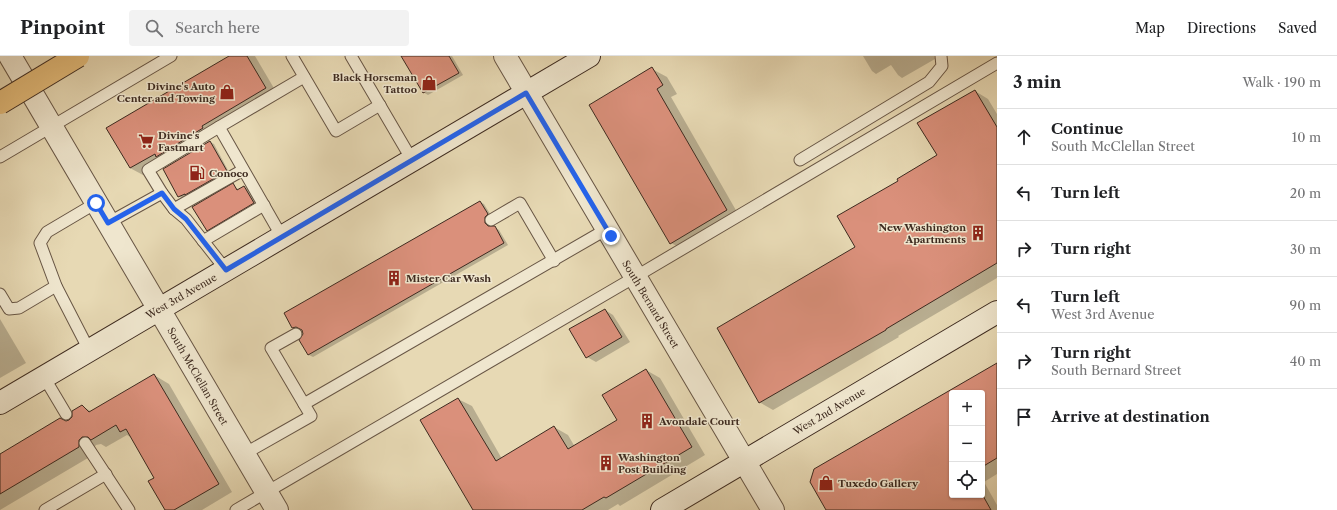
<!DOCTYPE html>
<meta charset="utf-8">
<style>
:root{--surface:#fff;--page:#f2f2f2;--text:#202124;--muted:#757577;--line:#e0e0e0}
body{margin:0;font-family:"Libre Caslon Text",serif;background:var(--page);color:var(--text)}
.controls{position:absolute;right:12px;bottom:12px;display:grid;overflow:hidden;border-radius:4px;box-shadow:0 1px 3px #0004}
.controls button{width:36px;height:36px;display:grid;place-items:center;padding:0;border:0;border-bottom:1px solid var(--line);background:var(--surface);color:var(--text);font:20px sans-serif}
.stop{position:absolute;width:12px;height:12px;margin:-9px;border:3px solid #2563eb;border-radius:50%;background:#fff}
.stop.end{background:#2563eb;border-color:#fff;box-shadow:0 1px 4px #0008}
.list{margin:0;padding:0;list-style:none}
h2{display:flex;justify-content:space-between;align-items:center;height:52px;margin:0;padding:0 16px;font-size:17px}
h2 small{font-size:13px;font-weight:400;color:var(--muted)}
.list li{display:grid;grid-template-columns:26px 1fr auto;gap:12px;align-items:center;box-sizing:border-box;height:56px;padding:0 16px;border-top:1px solid var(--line)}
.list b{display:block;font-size:15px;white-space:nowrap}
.list p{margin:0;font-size:13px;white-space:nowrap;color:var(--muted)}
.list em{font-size:13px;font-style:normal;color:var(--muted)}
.icon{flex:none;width:22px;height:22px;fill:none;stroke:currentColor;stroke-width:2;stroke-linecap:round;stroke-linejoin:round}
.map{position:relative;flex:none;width:997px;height:454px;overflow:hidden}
header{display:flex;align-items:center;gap:24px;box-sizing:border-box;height:56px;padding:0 20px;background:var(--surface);border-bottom:1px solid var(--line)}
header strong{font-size:19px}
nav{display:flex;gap:22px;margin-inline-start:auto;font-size:14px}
.search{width:280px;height:36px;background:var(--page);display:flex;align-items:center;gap:10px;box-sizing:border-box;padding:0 14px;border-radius:4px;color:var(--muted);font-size:15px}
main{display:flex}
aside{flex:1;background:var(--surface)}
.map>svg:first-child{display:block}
</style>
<header>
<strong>Pinpoint</strong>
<div class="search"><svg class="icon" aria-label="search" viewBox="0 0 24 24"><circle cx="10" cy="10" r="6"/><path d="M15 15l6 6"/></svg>Search here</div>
<nav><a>Map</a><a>Directions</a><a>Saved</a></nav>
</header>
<main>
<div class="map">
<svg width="997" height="454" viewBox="0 0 997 454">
<rect width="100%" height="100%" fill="#e7d9b4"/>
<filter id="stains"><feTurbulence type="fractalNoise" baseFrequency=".005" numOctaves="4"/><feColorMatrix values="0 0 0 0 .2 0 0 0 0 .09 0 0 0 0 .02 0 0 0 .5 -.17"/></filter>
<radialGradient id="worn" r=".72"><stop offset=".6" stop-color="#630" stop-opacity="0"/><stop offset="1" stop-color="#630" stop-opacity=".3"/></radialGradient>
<!-- shadow -->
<g fill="#0003" fill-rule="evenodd">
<path d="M231,0h24l23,39 -135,80 -13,-7z"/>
<path d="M403,0h49l11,19 -35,20 -5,-3z"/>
<path d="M863,0h71l1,3 -33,19 -4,-3 -7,-10 -15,9 -4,-3z"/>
<path d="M652,13l15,8 10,17 -6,3 70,122 -55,32 -15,-8z"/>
<path d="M975,35l13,8 9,15v164l-99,58 1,1 -126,73 -14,-8 141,-221 38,-26z"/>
<path d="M210,86l4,2 16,30 -47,25 -4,-3z"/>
<path d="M233,129l6,5 5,-3 4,2 10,16 -46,28 -5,-3z"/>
<path d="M480,146l4,2 8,13 -3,2v7l5,1 5,3 9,15 -195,112 -4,-2 -8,-15 3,-5 -2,-6 -4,1 -5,-3z"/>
<path d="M605,254l8,5 17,27 -34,20 -9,-5 -16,-27z"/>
<path d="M0,263l26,44 -26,15z"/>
<path d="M997,308v110l-13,8 13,23v5h-169l-17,-28zM952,337h30v102h-30z"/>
<path d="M646,314l14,8 45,77 -85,51 -2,-2 -10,6h-134l-16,-111 14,7 30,53 52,-32 14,8 7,12 43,-26z"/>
<path d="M154,319l15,9 63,108 -30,18h-36l-11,-32 -23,-40 -5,-3 -21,12 -5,-3 -5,1 -3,4v6l-93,55v-55l70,-34 12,-15 10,6z"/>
</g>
<!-- building -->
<g fill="#da907b" stroke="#3e2b20">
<path d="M229,0h18l19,32 -64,38 1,2 -47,29 -1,-3 -25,14 -24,-40z"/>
<path d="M401,0h48l10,17 -36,20z"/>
<path d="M652,11l11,18 -6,4 70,121 -57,34 -81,-139z"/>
<path d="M975,34l22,37v136l-111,66v1l-127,73 -42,-75 138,-81 -18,-31 61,-35 -1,-2 40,-24 -20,-32z"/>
<path d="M210,85l17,30 -42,24v-1l-7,3 -15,-28z"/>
<path d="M233,127l4,7 7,-4 10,17 -47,28 -15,-24z"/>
<path d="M480,145l8,13 -3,3v6l3,3h7l9,17 -196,112 -9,-15 4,-6 -1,-4 -6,-3 -4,1 -8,-15z"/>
<path d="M605,253l17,28 -36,21 -17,-29z"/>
<path d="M997,307v95l-15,9v-74h-30v102l30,-1 9,16h-165l-16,-28 4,-13z"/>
<path d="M646,313l46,78 -86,51 -2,-1 -22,13h-109l-53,-90 38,-22 38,63 58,-35 14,23 49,-29 -15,-25z"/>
<path d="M154,318l65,110 -45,26h-9l-17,-29 6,-3 -28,-49 -6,3 -4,-7 -25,15 -3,-3h-6l-3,3v7l-79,47v-40l60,-36 6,3 3,-1 3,-3v-6l10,-6 7,7z"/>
</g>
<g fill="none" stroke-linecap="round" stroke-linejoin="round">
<!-- lane casing -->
<g stroke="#685645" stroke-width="13">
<g id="lane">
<path d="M292,0l44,75 44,-26"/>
<path d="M351,0l61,104"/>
<path d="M219,71l-71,43 14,23 12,16 12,10 40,51"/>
<path d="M0,101l171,-101"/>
<path d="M800,104l129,-78 13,-16 -1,-10"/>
<path d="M174,153l69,-39"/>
<path d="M491,164l29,-17 34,58"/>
<path d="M108,167l54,-30"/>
<path d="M282,181l-63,-110 85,-50"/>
<path d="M203,185l61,-36"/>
<path d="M0,238l9,15 10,-1 37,-22"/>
<path d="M296,278l-25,14 33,56"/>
<path d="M89,294l-33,-64 -16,-43 7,-11 49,-29"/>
<path d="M44,321l22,37"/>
<path d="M85,387l44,67"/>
<path d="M244,398l67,-38 -7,-12 303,-175"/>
<path d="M45,454l61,-36"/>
<path d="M236,454l399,-233 362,-214"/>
</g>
</g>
<!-- street casing -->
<g stroke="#685645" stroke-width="24">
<g id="street">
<path d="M10,0l267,454"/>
<path d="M505,0l268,454"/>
</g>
</g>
<!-- secondary casing -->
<g stroke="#3e2b20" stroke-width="24">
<g id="secondary">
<path d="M0,347l589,-347"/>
<path d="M662,454l335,-198"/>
</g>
</g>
<!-- lane -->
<use href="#lane" stroke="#efe6ce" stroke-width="11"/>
<!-- street -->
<use href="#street" stroke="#efe6ce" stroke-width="22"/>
<!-- secondary -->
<use href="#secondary" stroke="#efe6ce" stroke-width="22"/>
<!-- highway-bridge casing -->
<g stroke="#3e2b20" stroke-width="24" stroke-linecap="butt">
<path id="highway-bridge" d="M0,47l78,-47"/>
</g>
<!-- highway-bridge -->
<use href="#highway-bridge" stroke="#e4bc7a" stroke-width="22"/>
</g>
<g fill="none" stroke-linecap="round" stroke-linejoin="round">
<!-- route -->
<path stroke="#2563eb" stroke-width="5" d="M96,147l12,20 54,-30 12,16 12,10 40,51 300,-177 85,143"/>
</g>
<!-- icons -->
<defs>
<g id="shop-bare" transform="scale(1.2)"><path d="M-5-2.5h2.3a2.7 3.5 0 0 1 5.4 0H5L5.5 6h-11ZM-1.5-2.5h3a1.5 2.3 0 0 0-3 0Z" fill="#8f2418" stroke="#efe6ce" stroke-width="2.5" paint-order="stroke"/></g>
<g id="supermarket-bare" transform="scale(1.2)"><path d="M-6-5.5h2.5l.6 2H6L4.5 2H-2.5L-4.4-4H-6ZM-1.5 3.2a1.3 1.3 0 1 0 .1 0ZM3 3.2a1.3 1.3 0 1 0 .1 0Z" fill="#8f2418" stroke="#efe6ce" stroke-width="2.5" paint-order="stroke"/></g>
<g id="fuel-bare" transform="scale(1.2)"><path d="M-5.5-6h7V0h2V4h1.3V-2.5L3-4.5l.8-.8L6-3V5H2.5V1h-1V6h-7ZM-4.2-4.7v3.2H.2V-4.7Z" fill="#8f2418" stroke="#efe6ce" stroke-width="2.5" paint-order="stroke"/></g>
<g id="building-bare" transform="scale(1.2)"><path d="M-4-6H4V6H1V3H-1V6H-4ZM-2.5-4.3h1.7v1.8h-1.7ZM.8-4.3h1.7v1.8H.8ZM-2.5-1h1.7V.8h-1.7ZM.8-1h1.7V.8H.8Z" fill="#8f2418" stroke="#efe6ce" stroke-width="2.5" paint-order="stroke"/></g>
</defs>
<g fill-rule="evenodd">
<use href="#shop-bare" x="429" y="27"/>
<use href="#shop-bare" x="227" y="36"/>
<use href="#supermarket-bare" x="146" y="85"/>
<use href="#fuel-bare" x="197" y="117"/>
<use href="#building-bare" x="978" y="177"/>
<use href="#building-bare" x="394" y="222"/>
<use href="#building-bare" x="647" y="365"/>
<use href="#building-bare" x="606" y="407"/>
<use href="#shop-bare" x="826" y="427"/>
</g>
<g text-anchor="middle" stroke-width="3" stroke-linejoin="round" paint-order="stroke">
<!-- poi labels -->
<g font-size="10" font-weight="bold" fill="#3e2b20" stroke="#efe6ce" text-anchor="start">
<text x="417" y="25" text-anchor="end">Black Horseman<tspan x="417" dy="12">Tattoo</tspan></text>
<text x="215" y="34" text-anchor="end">Divine's Auto<tspan x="215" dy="12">Center and Towing</tspan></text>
<text x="158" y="83">Divine's<tspan x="158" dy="12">Fastmart</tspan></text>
<text x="209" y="121">Conoco</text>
<text x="966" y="175" text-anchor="end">New Washington<tspan x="966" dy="12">Apartments</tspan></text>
<text x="406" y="226">Mister Car Wash</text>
<text x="659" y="369">Avondale Court</text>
<text x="618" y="405">Washington<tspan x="618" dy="12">Post Building</tspan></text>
<text x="838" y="431">Tuxedo Gallery</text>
</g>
<!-- street labels -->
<g font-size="10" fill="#3e2b20" stroke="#efe6ce">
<text transform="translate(181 240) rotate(-30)" y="4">West 3rd Avenue</text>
<text transform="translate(651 248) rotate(59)" y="4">South Bernard Street</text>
<text transform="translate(198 320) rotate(60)" y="4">South McClellan Street</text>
<text transform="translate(829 355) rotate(-31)" y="4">West 2nd Avenue</text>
</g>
</g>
<rect width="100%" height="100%" filter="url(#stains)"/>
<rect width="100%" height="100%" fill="url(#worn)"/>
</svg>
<div class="controls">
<button>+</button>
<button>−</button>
<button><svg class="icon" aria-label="locate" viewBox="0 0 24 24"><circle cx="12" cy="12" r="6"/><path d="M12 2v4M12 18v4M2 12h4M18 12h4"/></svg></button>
</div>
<div class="stop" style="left:96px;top:147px"></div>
<div class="stop end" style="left:611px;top:180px"></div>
</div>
<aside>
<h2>3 min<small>Walk · 190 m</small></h2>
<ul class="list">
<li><svg class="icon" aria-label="ahead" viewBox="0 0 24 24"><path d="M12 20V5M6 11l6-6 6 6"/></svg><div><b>Continue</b><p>South McClellan Street</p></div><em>10 m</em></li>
<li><svg class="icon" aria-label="left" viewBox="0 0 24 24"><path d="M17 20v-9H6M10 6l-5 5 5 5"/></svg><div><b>Turn left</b></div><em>20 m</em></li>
<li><svg class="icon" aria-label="right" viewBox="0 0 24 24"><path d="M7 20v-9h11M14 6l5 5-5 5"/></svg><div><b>Turn right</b></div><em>30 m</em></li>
<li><svg class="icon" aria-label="left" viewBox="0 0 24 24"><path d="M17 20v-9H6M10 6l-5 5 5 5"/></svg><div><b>Turn left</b><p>West 3rd Avenue</p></div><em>90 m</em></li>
<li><svg class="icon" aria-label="right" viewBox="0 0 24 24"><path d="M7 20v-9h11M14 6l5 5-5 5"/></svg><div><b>Turn right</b><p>South Bernard Street</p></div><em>40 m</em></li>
<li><svg class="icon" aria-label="arrive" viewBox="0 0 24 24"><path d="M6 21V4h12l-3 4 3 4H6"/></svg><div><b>Arrive at destination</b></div></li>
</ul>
</aside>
</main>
